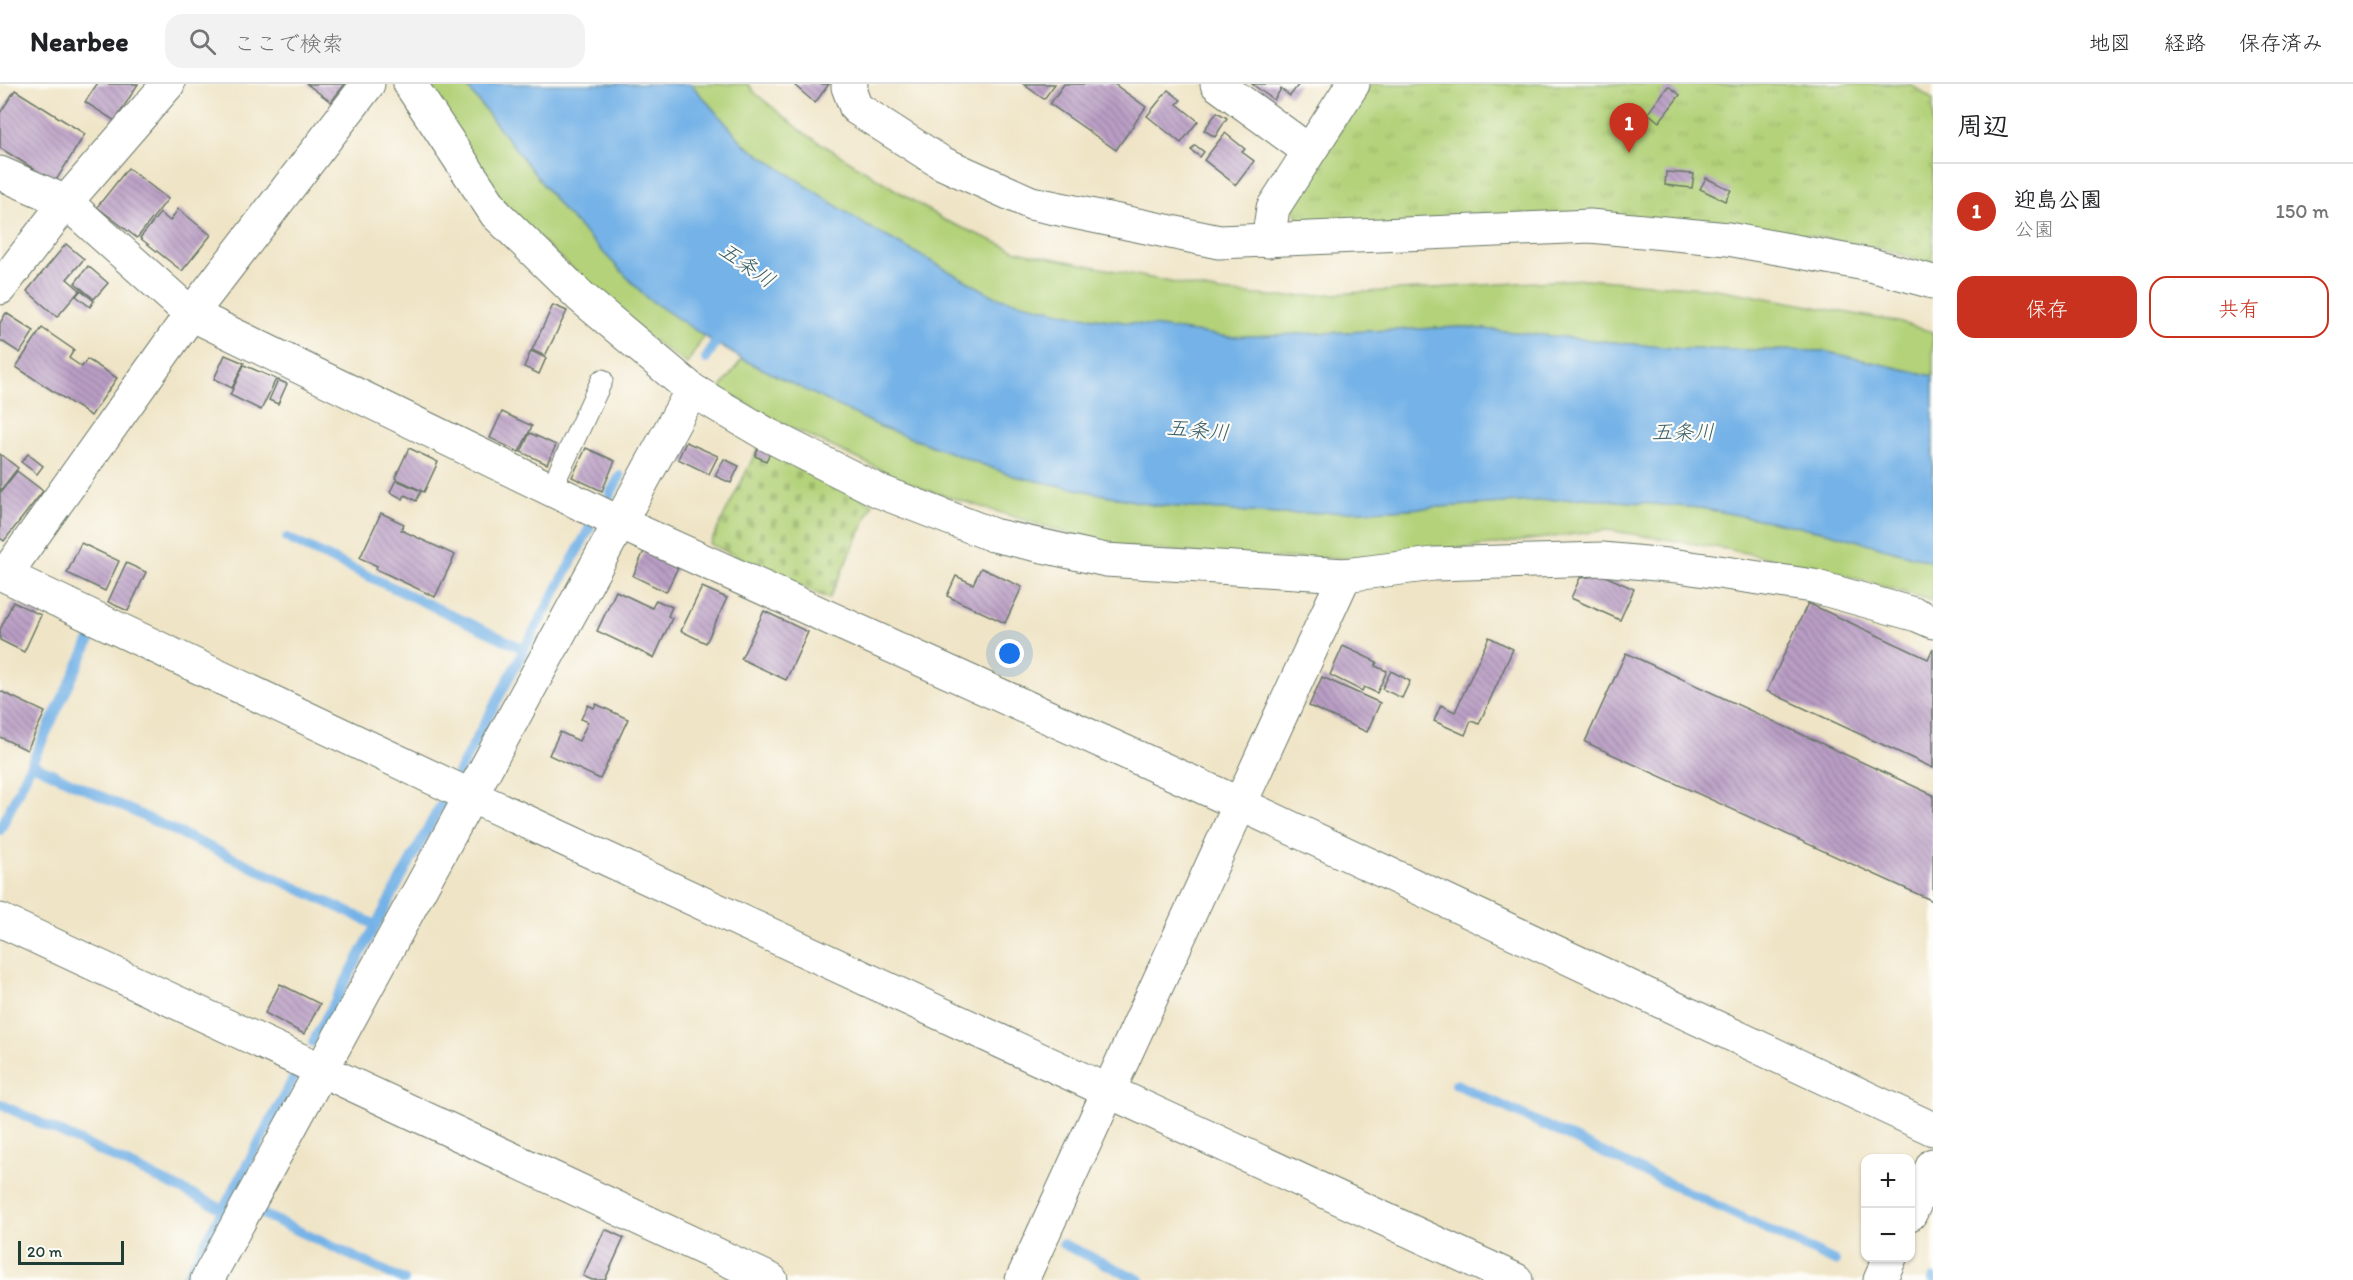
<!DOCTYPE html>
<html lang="ja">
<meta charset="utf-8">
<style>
:root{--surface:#fff;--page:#f2f2f2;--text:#202124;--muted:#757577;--line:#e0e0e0;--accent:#c8321e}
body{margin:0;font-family:Itim,"Klee One",sans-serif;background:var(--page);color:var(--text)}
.controls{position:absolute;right:18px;bottom:18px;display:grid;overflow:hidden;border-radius:12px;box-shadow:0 2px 4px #0004}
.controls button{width:54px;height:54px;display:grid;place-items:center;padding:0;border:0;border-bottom:2px solid var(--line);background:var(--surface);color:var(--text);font:30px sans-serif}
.scale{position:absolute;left:18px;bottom:15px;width:106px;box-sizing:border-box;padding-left:6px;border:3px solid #1f3d34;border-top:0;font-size:16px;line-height:21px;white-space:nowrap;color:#1f3d34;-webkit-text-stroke:4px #fdfcf7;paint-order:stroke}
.you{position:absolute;left:1010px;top:570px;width:21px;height:21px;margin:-15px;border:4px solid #fff;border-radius:50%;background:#1a73e8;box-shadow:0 0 0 9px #1a73e833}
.badge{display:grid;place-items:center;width:39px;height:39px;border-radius:50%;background:var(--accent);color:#fff;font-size:20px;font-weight:700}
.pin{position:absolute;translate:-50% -50px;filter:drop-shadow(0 2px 3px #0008)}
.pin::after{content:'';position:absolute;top:32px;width:21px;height:18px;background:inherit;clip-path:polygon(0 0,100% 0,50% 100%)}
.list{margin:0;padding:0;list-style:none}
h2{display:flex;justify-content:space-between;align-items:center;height:78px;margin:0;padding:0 24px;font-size:26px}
h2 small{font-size:20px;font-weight:400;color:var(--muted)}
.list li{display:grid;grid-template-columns:39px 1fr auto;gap:18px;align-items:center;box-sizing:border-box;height:96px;padding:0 24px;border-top:2px solid var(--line)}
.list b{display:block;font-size:22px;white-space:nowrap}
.list p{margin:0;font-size:20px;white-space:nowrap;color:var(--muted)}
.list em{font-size:20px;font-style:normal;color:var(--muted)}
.actions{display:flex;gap:12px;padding:18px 24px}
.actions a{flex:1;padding:14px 0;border:2px solid var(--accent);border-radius:18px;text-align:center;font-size:21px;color:var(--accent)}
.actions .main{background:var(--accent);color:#fff}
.icon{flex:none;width:33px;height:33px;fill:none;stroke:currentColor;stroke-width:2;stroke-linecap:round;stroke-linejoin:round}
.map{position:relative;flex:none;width:1933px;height:1196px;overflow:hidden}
header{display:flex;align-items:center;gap:36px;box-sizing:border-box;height:84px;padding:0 30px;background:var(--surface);border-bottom:2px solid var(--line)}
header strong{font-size:28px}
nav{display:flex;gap:33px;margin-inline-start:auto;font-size:21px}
.search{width:420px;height:54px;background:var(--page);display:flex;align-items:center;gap:15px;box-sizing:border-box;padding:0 21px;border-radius:18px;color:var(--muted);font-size:22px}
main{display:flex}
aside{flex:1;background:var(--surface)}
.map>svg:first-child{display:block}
</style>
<header>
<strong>Nearbee</strong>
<div class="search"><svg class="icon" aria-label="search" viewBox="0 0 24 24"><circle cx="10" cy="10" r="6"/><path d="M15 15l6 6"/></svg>ここで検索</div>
<nav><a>地図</a><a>経路</a><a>保存済み</a></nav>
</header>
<main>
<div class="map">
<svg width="1933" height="1196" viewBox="0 0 1933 1196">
<defs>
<pattern id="cemetery-stones" width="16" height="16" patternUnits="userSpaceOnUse" patternTransform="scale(1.5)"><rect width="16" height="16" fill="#b3d279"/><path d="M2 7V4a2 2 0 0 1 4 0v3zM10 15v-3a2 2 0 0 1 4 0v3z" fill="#9ab569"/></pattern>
<pattern id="park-tufts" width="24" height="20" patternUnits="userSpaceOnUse" patternTransform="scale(1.5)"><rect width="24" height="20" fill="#b3d279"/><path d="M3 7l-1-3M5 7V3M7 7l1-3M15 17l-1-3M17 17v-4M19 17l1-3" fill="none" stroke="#9ab569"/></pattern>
<pattern id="building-back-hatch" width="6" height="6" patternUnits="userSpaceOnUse" patternTransform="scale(1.5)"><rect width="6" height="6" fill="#ba9ec5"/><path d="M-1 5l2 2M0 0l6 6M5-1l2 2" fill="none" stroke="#9782a1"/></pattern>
</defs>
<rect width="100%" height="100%" fill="#fdfcf7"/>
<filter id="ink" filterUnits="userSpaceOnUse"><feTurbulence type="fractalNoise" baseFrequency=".0167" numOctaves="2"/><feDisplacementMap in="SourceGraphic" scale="12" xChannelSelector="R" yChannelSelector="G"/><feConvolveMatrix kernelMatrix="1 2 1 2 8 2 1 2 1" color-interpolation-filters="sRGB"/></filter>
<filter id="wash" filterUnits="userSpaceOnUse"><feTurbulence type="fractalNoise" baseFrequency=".008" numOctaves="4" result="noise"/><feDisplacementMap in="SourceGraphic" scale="24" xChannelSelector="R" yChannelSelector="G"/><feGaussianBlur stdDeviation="1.35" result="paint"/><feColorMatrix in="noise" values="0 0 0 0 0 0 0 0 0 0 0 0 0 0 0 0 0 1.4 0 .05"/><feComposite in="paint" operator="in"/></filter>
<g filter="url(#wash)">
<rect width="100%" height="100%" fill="#efe4c6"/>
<!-- grass -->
<g fill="#b3d279" stroke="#698856" stroke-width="1.5">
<path d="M420,0h45l97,125 85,89 57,38 -17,28 -41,-28 -141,-129z"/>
<path d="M691,0h57l7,9 49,40 140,87 73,31 203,41 62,5 303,-18 132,10 181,33 35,10v44l-110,-25 -141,-2 -219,-22 -234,10 -155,-22 -78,-18 -129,-71 -122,-81z"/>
<path d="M742,275l139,68 133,49 139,29 125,9 112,-4 195,-12 115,10 127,24 106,30v39l-99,-29 -107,-23 -120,-19 -218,28h-116l-160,-11 -190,-58 -144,-67 -59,-33z"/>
</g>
<!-- cemetery -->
<path fill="url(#cemetery-stones)" stroke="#698856" stroke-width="1.5" d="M759,362l114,58 -44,95 -119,-55z"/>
<!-- park -->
<path fill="url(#park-tufts)" stroke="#698856" stroke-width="1.5" d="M1371,0h539l23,16v164l-43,-13 -88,-17 -91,-11 -406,6 -14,-24z"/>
<!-- water -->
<path fill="#75b2e7" stroke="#4a788e" stroke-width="1.5" d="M465,0h226l54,61 122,81 129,71 78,18 155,22 234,-10 219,22 141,2 110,25v186l-106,-30 -127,-24 -115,-10 -195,12 -112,4 -125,-9 -139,-29 -133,-49 -139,-68 -38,-23 -57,-38 -85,-89z"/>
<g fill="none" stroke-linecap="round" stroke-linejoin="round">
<!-- stream -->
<g stroke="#75b2e7" stroke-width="10">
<path d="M706,275l16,-28"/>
<path d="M610,410l10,-18"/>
<path d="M287,454l237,111"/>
<path d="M32,680l344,161"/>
<path d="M458,689l132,-246"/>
<path d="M0,746l92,-194"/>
<path d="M313,958l128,-238"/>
<path d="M1456,1000l379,177"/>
<path d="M0,1020l223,105"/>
<path d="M258,1128l146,68"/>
<path d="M1063,1160l77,36"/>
<path d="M185,1196l108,-201"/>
<path d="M1933,1196v-1"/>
</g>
</g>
<g id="blocks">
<!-- building -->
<g fill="url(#building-back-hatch)">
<path d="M97,0h41l-23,37 -30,-19z"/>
<path d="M307,0h38l-14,18z"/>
<path d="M793,0h36l-14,19z"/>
<path d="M1023,0h32l-11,15z"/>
<path d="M1064,0h50l32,23 -30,43 -66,-46z"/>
<path d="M1252,0h47l-9,12 -9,-7 -7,11z"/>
<path d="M1668,2l12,9 -21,27 -11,-9z"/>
<path d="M15,6l70,44 -30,48 -55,-34v-35z"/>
<path d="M1168,6l13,10 -4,4 21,17 -17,22 -34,-27z"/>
<path d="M1217,28l10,6 -12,19 -11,-7z"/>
<path d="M1225,49l20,16 -3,3 12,9 -18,24 -32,-25z"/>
<path d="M1195,61l9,7 -4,5 -9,-7z"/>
<path d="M128,84l40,31 -31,39 -40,-31z"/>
<path d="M1666,88l28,2 -2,14 -27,-3z"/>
<path d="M1706,94l25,12 -6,11 -25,-12z"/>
<path d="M178,125l33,26 -29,36 -42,-33 20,-25 10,8z"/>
<path d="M66,160l18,15 -17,20 13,11 -23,27 -30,-26z"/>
<path d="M88,182l20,17 -14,16 -19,-16z"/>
<path d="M81,206l13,11 -4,6 -14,-11z"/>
<path d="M553,221l14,6 -22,45 -13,-6z"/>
<path d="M6,229l28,18 -14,22 -20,-13v-17z"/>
<path d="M42,244l32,22 -5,8 13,9 5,-8 30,19 -26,38 -75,-49z"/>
<path d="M531,267l15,7 -7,16 -15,-7z"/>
<path d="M225,271l19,8 -12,25 -18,-9z"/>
<path d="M244,281l32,14 -15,31 -31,-15z"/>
<path d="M278,296l9,4 -9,20 -9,-4z"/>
<path d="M502,328l30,14 -13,26 -29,-14z"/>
<path d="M530,349l26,12 -9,19 -26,-12z"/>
<path d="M686,358l32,14 -9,18 -31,-15z"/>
<path d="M409,364l29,14 -14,30 -29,-14z"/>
<path d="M586,364l29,13 -13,30 -30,-14z"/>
<path d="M758,364l12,5 -4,8 -11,-5z"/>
<path d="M0,370l18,14 -18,23z"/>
<path d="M28,370l15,12 -6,8 -16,-12z"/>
<path d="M724,375l15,7 -8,17 -16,-7z"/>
<path d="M17,387l26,20 -39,50 -4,-3v-45z"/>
<path d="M396,396l25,11 -5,10 -11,-6 -2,4 -13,-7z"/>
<path d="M381,429l23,11 -3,6 54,25 -20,42 -59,-28 1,-3 -17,-8z"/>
<path d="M81,459l38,18 -14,30 -38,-18z"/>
<path d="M645,465l34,16 -13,27 -33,-16z"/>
<path d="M126,479l20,9 -18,39 -20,-9z"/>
<path d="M981,484l41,19 -17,36 -58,-27 9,-20 17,8z"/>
<path d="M1603,491l31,14 -14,31 -49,-22 9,-20z"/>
<path d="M702,503l25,11 -21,45 -25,-12z"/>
<path d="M616,507l36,17 4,-8 16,7 -4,9 4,2 -18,40 -57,-27z"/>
<path d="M13,518l28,13 -17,37 -24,-12v-10z"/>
<path d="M1808,519l120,56 5,-11v120l-166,-77z"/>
<path d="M764,527l44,21 -22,48 -45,-21z"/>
<path d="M1489,553l24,12 -34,75 -8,-3 -6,14 -31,-14 7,-16 14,7z"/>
<path d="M1343,562l34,16 -2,4 12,5 -10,22 -13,-6 -2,4 -32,-16z"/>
<path d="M1626,569l307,142v106l-348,-159z"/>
<path d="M1391,587l19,10 -8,17 -20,-9z"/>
<path d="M1322,593l58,26 -13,29 -58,-26z"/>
<path d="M0,607l45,21 -18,38 -27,-13z"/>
<path d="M596,620l32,15 -28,60 -51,-24 11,-23 19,9 9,-19 -7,-3 7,-14 6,3z"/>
<path d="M280,900l40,20 -16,30 -39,-21z"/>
<path d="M605,1145l19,9 -19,42h-13l-9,-4z"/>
</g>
</g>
</g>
<g filter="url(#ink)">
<use href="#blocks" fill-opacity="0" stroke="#687767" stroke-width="1.5"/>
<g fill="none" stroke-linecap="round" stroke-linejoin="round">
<!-- service casing -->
<g stroke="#687767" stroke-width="23">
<path id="service" d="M551,405l51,-109"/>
</g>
<!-- minor casing -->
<g stroke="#687767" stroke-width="35">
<g id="minor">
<path d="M410,0l86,130 84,82 112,94 76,45 111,56 114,44 113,25 239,15 89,-11 168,-5 76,7 135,20 104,29 16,7"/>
<path d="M851,0l-3,3 8,21 86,55 89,40 188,39 371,-16 138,13 143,26 62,17"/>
<path d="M1217,0l92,67"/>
<path d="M0,89l66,29 125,112 429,209 620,281 693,325"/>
<path d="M1268,157l5,-33 80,-124"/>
<path d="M0,204l66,-86 102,-118"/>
<path d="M0,489l471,223 1045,484"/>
<path d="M5,491l186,-261 177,-230"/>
<path d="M0,836l771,360"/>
<path d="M207,1196l485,-890"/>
<path d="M1022,1196l323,-705"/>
</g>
</g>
<!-- tertiary casing -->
<g stroke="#687767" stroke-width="35">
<g id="tertiary">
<path d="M1910,1130l23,-49"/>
<path d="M1880,1196l10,-22"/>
</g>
</g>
<!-- service -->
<use href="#service" stroke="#fff" stroke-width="21"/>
<!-- minor -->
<use href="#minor" stroke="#fff" stroke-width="33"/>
<!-- tertiary -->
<use href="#tertiary" stroke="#fff" stroke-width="33"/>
</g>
</g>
<g text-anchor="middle" stroke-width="4.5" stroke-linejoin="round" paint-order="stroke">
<!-- water labels -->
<g font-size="21" font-style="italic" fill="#39606a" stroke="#fdfcf7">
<text transform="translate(747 181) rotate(35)" y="7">五条川</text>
<text transform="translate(1198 346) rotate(5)" y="7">五条川</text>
<text x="1683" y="355">五条川</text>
</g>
</g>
</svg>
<div class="controls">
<button>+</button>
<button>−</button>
</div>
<div class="scale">20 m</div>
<div class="you"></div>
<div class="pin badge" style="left:1629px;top:69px">1</div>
</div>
<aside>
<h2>周辺<small></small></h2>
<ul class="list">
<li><span class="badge">1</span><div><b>迎島公園</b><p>公園</p></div><em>150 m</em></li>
</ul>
<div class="actions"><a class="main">保存</a><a>共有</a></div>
</aside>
</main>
